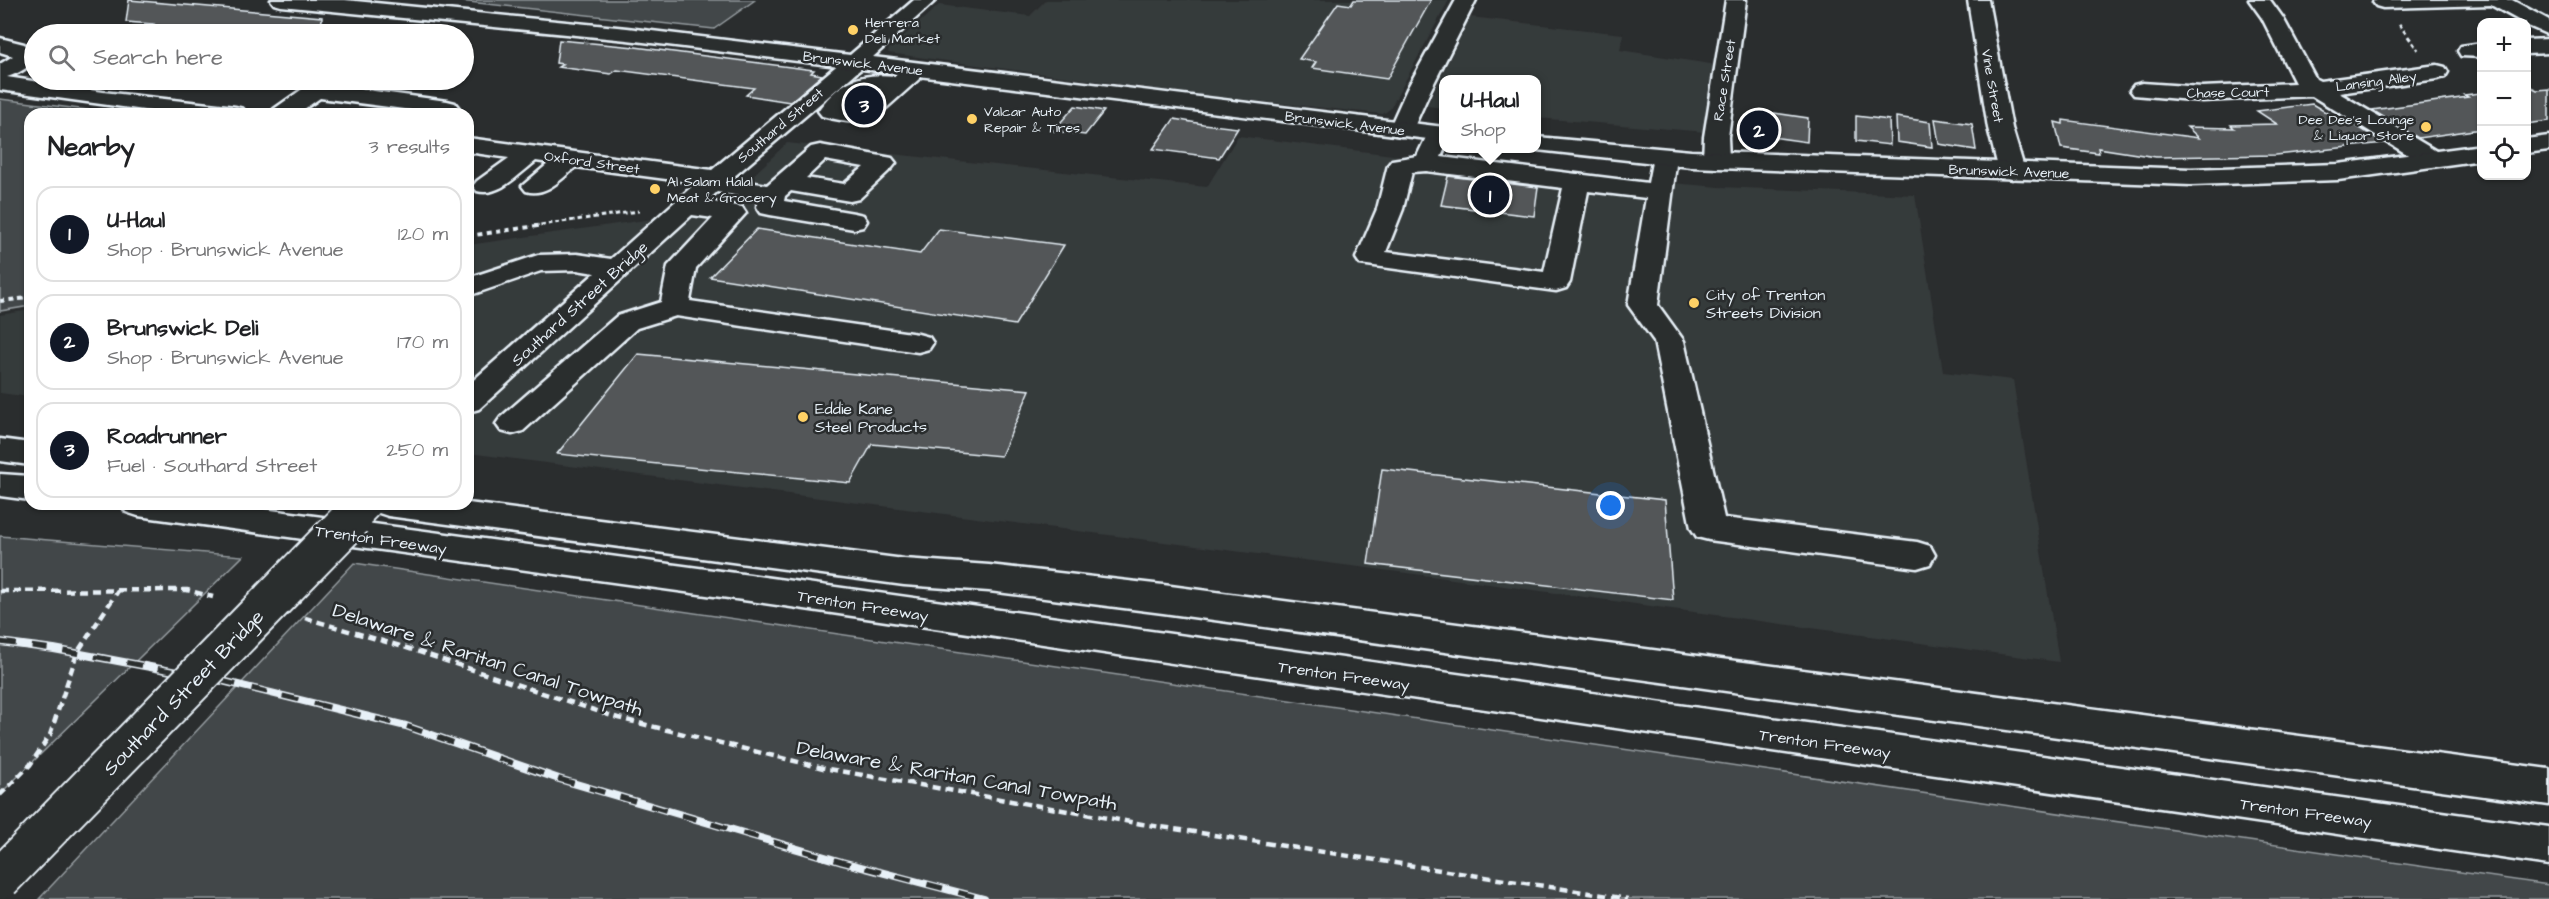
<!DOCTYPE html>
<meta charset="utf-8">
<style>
:root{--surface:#fff;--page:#f2f2f2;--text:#202124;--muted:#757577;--line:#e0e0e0;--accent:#111827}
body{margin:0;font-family:"Architects Daughter",sans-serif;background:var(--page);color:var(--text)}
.controls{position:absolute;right:18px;top:18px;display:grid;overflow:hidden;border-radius:12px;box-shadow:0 2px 4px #0004}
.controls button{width:54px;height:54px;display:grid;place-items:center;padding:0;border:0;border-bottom:2px solid var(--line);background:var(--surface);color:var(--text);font:30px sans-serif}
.you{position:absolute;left:1611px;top:506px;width:21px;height:21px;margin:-15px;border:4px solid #fff;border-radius:50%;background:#1a73e8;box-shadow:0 0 0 9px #1a73e833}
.badge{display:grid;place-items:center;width:39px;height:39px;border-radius:50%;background:var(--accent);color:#fff;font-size:20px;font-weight:700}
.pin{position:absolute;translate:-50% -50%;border:3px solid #fff;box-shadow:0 2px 6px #0006}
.popup{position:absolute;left:1439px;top:75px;width:102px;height:78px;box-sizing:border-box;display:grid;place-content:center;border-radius:12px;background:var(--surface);filter:drop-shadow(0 2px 4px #0005);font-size:20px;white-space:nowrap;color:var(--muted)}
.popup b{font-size:22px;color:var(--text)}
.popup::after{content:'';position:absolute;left:50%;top:100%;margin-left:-12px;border:12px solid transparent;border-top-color:var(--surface)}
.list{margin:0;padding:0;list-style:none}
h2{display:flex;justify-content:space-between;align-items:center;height:78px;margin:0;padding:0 24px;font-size:26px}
h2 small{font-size:20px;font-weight:400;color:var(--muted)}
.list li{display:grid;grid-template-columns:39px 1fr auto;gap:18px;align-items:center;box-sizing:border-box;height:96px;margin:0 12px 12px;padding:0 12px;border:2px solid var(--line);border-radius:18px}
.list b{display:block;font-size:22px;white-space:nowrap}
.list p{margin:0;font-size:20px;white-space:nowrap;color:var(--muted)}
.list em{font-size:20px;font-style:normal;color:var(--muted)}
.icon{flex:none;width:33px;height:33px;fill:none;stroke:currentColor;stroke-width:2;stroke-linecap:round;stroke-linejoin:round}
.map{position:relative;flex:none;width:2549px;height:899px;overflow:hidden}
.search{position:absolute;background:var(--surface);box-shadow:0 2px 4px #0004;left:24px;top:24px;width:450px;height:66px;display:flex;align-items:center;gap:15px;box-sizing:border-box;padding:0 21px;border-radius:33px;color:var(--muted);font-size:22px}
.panel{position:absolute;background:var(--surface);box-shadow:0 2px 4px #0004;left:24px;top:108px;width:450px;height:402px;border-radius:18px}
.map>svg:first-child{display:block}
</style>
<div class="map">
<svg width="2549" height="899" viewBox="0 0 2549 899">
<rect width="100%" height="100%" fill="#2a2d2e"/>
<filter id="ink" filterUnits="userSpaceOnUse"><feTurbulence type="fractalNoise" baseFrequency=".0167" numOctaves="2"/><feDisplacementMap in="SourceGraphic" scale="12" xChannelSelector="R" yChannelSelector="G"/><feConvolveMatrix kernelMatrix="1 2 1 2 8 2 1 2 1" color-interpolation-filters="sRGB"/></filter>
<g filter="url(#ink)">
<!-- built -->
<g fill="#363a3b">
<path d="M1046,0h403l-59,109 -7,5 -167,-17 -328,-44 1,-4 50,-44 91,11z"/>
<path d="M1470,17l153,17 -3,16 116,18 -30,64 -169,-14v-38h-93l-1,28 -16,-2z"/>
<path d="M1238,136l260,32 221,19 196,8 28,177 70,8 46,282 -621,-85 -970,-124v-208l249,-35 70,-67 420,44z"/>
<path d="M30,310v87l-30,-4v-78z"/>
</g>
<!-- green -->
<g fill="#424648" stroke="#959ca0" stroke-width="1.5">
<path d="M450,0h305l-41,29z"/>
<path d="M0,99l120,15h-90v192l-30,5z"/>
<path d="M0,536l243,20 -243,238z"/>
<path d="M354,563l2195,322v14h-2510z"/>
</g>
<!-- building -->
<g fill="#535759" stroke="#e8f1f8" stroke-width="1.5">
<path d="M129,0l193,17 -1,17h-101l-73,-7 6,-3 -27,-2z"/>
<path d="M1354,0h77l-44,79 -75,-11 4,-6 -17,-3 39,-56 13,2z"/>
<path d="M559,40l76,7 179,23 -3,3 11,2 -32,27 -44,-7 8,-7 -137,-18 -6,4 -53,-7 5,-3 -7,-1z"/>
<path d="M2531,87l6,3 12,-1v32l-23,3v-36z"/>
<path d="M2481,93v36l-63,9 -46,-28 96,-13 -4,-2z"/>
<path d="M2312,104l20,12 7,-1 45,28 -108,12 -120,2 -58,-9 1,5 -38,-5 -6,-26 8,2v-4l136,18 -12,-11 47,1 -3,-3 46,-1 -20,-13z"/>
<path d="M1075,106l29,5 -19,24 -32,-4z"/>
<path d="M1774,113l34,5 -1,24 -35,-5z"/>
<path d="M1856,116l33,4 1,25 -34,-4z"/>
<path d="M1896,117l34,5 2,25 -35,-5z"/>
<path d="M1174,119l29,5 35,4 -19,30 -66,-9z"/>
<path d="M1935,119l37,5 4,26 -37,-6z"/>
<path d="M1448,176l90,11 -4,29 -93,-11z"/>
<path d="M757,229l163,25 19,-25 125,16 -49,80 -305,-48z"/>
<path d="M638,354l392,36 -29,66 -129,-12 -22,39 -293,-29z"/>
<path d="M1382,469l283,31 8,100 -305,-36z"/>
</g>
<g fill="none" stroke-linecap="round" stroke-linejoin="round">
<!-- minor casing -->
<g stroke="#e8f1f8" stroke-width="5">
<g id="minor">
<path d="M1456,0h20l-45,89 -18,40 -3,5 -9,2 -9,-2 -3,-5 18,-40z"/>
<path d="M1726,0h20l-18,137 1,23 -4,5 -9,3 -9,-3 -4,-5 1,-23z"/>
<path d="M1968,0h20l24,128 13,43 -4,5 -9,3 -9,-3 -4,-5 -11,-43z"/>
<path d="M2249,0h21l13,18 33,61 4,2 117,-16 8,2 3,5 -3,5 -8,2 -98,14 102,61 4,5 -4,5 -9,3 -9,-3 -111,-68 -110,5 -68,-6 -4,-5 4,-5 8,-2 60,4 93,-4 -33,-65z"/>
<path d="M2374,0h138l37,20v15l-23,-10v-3h-4l-31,-17 -108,3 -7,-2 -3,-4z"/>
<path d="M0,38l24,6 10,8c0,15 -15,21 -27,25l96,15 132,15 8,2 4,5h-74l-173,-24v-26l13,-8 -13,-4z"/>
<path d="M2549,39v14l-23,1v-14z"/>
<path d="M2482,43v14l-21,-1 -3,-5 3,-5z"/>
<path d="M855,55l8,2 3,5 -3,5 -132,112 36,6 44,-38 9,-2 72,13 4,5 -4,5 -33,31 -9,2 -59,-10 -6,5 -1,5 70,12 9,2 4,6 -4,6 -9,2 -84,-14 -9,-2 -4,-6 1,-8 -41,-7 -10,9 35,6 4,6 -50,55 -6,33 228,33 11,3 4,6 -4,6 -11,3 -242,-36 -39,12 -114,103 -11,3 -11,-3 -5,-7 5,-7 116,-101 44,-14 7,-36 45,-48 -21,-3 -213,194 -11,3v-27l127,-112 -18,-3 -36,1 -73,25v-18l70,-23 39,-1 34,5 85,-76 -120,-16c-15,12 -30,30 -50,24l-4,-5 27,-23 -13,-2c-17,13 -37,36 -59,30l-4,-5 4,-5 32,-23 -41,-6v-14l244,32 135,-113zM825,160l39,7 -20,17 -38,-6z"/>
<path d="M911,67l8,2 3,5 -3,5 -46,41c-15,4 -36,0 -51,-4l-4,-5c20,-29 42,-39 77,-35l8,-7zM870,89h11l-21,18 -12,-1z"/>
<path d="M316,83l131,18 8,2 4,5 -5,6h-28l1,-2 -107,-14 -23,16h-27l4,-5 34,-24z"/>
<path d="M1439,127l5,1 1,20 -4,9 207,26 5,-26 3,-5 9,-2 9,2 3,5 -19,148 26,36 40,177 193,24 13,4 5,9 -5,9 -13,4 -208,-28 -12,-3 -6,-9 -37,-187 -26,-36 18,-107 -58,-7 -18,91 -4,6 -10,3 -196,-27 -4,-6 21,-49 11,-44 4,-5 25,-4 13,-27zM1426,171l137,17 -19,84 -158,-20 17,-43 9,-37z"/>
</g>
</g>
<!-- major casing -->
<g stroke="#e8f1f8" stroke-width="5">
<g id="major">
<path d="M271,0h74l282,28 223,27 64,-55h22l-63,57 571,70v14l-817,-101 -346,-34 -7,-2z"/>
<path d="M2549,136v14l-23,3v-14z"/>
<path d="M1537,137l154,14 500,18 147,-5 144,-19v15l-144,20 -147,5 -500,-18 -163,-18 9,-1z"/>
</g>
</g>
<!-- highway casing -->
<g stroke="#e8f1f8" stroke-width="5">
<g id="highway">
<path d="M0,439l30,4v22l-30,-4z"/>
<path d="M0,474l30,2v24l-30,-4z"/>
<path d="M468,503l436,56 85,6 174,20 1386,184v36l-1386,-192 -174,-22 -85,-6 -516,-69 -12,-4 -5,-8z"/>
<path d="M121,504h105l524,71 1799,252v38l-1799,-264 -612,-85 -12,-4z"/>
</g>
</g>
<!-- path-far2 -->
<g stroke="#e8f1f8" stroke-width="3" stroke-dasharray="4.5 3" stroke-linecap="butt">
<path d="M2399,24l19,26"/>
<path d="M533,226l106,-15"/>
</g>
<!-- path-far1 -->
<g stroke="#e8f1f8" stroke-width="4" stroke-dasharray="5 4.5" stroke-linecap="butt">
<path d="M468,236l76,-11"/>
<path d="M0,301l30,-3"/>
</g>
<!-- path -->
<g stroke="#e8f1f8" stroke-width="4.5" stroke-dasharray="8 5" stroke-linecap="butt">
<path d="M0,591l187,-1 26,7"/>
<path d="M305,618l105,31 208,69 205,50 319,56 486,75"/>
<path d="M0,795l30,-30 20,-30 27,-82 41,-62"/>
</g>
<!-- minor -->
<use href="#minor" fill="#2a2d2e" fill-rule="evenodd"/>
<!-- major -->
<use href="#major" fill="#2a2d2e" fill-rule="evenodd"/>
<!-- highway -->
<use href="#highway" fill="#2a2d2e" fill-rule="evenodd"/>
<!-- rail casing -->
<g stroke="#e8f1f8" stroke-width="8">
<path id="rail" d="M0,642l54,7 160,30 192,47 153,53 283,83 142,37"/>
</g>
<!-- rail -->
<use href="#rail" stroke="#2a2d2e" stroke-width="5" stroke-dasharray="16" stroke-linecap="butt"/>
<!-- minor-bridge-far1 casing -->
<g stroke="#e8f1f8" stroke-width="35" stroke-linecap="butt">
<path id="minor-bridge-far1" d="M351,519l15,-15"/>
</g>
<!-- minor-bridge casing -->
<g stroke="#e8f1f8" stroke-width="44" stroke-linecap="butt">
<path id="minor-bridge" d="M0,879l352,-361"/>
</g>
<!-- minor-bridge-far1 -->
<use href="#minor-bridge-far1" stroke="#2a2d2e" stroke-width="31"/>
<!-- minor-bridge -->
<use href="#minor-bridge" stroke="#2a2d2e" stroke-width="40"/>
</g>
</g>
<!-- markers -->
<g fill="#ffd166" stroke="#2a2d2e" stroke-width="2">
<circle cx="853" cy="30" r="6"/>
<circle cx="972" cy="119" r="6"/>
<circle cx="2426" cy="127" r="6"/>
<circle cx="655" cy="189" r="6"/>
<circle cx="1694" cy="303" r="6"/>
<circle cx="803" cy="417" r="6"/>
</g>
<g text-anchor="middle" stroke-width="5" stroke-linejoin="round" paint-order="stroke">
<!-- far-poi labels -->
<g font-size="14" fill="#e8f1f8" stroke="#2a2d2e" text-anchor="start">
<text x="865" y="27">Herrera<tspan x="865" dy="16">Deli Market</tspan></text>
<text x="984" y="116">Valcar Auto<tspan x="984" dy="16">Repair &amp; Tires</tspan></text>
<text x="2414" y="124" text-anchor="end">Dee Dee's Lounge<tspan x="2414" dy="16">&amp; Liquor Store</tspan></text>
<text x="667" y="186">Al Salam Halal<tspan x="667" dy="16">Meat &amp; Grocery</tspan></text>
</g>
<!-- far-street labels -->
<g font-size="14" fill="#e8f1f8" stroke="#2a2d2e">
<text transform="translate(863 63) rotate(7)" y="5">Brunswick Avenue</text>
<text transform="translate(1724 80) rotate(-81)" y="5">Race Street</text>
<text transform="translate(2376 81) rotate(-8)" y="5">Lansing Alley</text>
<text transform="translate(1993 86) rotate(80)" y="5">Vine Street</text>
<text transform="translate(2228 92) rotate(-1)" y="5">Chase Court</text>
<text transform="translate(1345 123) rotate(7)" y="5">Brunswick Avenue</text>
<text transform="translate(780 125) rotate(-40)" y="5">Southard Street</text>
<text transform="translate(592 162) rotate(8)" y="5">Oxford Street</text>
<text transform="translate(2009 171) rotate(2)" y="5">Brunswick Avenue</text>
</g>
<!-- poi labels -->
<g font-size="16" fill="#e8f1f8" stroke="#2a2d2e" text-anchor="start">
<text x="1706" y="300">City of Trenton<tspan x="1706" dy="18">Streets Division</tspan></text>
<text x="815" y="414">Eddie Kane<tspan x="815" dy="18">Steel Products</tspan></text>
</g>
<!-- street labels -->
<g font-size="16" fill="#e8f1f8" stroke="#2a2d2e">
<text transform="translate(579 303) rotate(-42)" y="6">Southard Street Bridge</text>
<text transform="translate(381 539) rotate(8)" y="6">Trenton Freeway</text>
<text transform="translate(863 605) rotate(9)" y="6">Trenton Freeway</text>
<text transform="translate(1344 675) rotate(8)" y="6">Trenton Freeway</text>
<text transform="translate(1825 743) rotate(8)" y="6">Trenton Freeway</text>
<text transform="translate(2306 812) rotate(8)" y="6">Trenton Freeway</text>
</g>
<!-- near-street labels -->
<g font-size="20" fill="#e8f1f8" stroke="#2a2d2e">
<text transform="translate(488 659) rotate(18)" y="7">Delaware &amp; Raritan Canal Towpath</text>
<text transform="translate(183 692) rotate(-46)" y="7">Southard Street Bridge</text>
<text transform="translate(957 775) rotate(10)" y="7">Delaware &amp; Raritan Canal Towpath</text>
</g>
</g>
</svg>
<div class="controls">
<button>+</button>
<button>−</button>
<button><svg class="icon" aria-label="locate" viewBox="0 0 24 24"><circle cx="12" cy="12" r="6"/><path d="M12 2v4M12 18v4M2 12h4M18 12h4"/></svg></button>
</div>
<div class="you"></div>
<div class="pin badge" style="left:1490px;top:195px">1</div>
<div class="popup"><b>U-Haul</b>Shop</div>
<div class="pin badge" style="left:1759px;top:130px">2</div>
<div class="pin badge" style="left:864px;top:105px">3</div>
<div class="search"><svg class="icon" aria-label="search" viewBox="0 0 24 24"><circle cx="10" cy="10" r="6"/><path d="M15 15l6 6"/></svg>Search here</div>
<section class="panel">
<h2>Nearby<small>3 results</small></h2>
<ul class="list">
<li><span class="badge">1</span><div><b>U-Haul</b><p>Shop · Brunswick Avenue</p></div><em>120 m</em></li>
<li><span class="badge">2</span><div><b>Brunswick Deli</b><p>Shop · Brunswick Avenue</p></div><em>170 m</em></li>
<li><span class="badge">3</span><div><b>Roadrunner</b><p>Fuel · Southard Street</p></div><em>250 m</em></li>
</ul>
</section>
</div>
